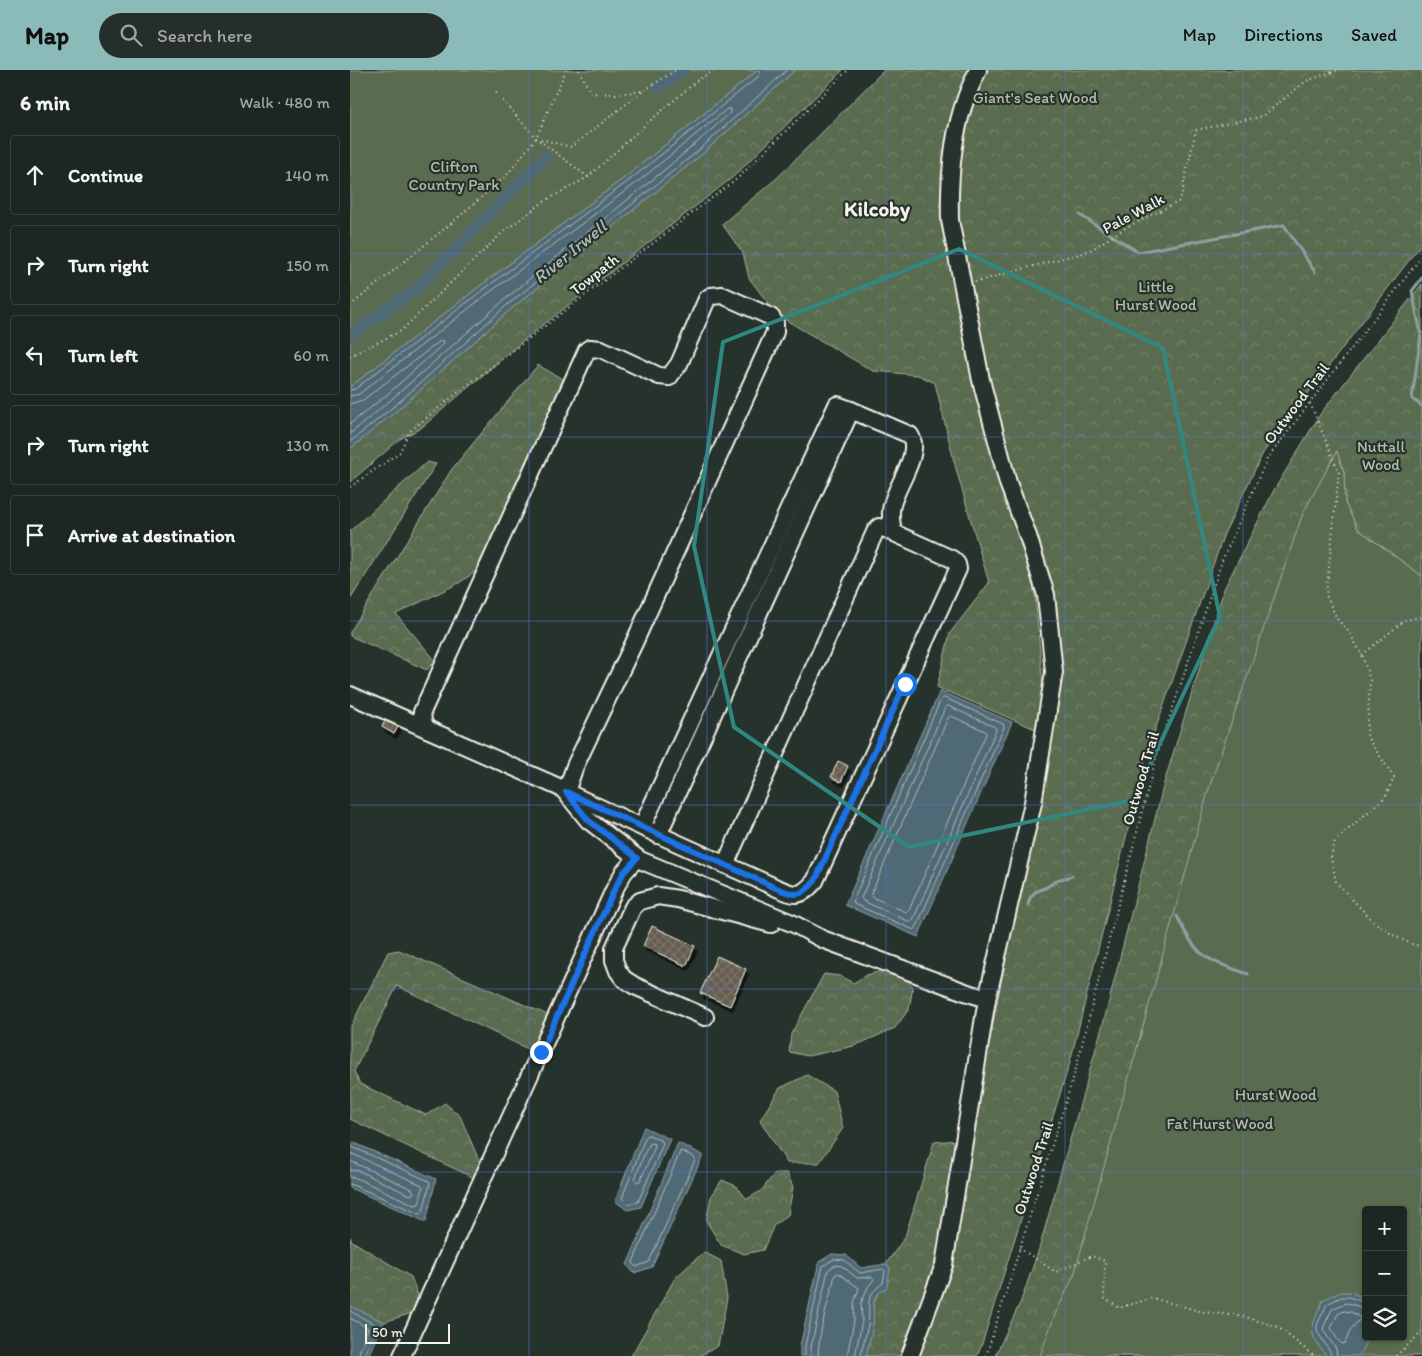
<!DOCTYPE html>
<meta charset="utf-8">
<style>
:root{--surface:#1c2622;--page:#252e2a;--text:#f1f3f6;--muted:#a0a5a5;--line:#3a4340;--accent:#8bbbb9}
body{margin:0;font-family:Itim,sans-serif;background:var(--page);color:var(--text)}
.controls{position:absolute;right:15px;bottom:15px;display:grid;overflow:hidden;border-radius:5px;box-shadow:0 1px 4px #0004}
.controls button{width:45px;height:45px;display:grid;place-items:center;padding:0;border:0;border-bottom:1px solid var(--line);background:var(--surface);color:var(--text);font:25px sans-serif}
.scale{position:absolute;left:15px;bottom:12px;width:85px;box-sizing:border-box;padding-left:5px;border:2px solid #f4f1e8;border-top:0;font-size:14px;line-height:18px;white-space:nowrap;color:#f4f1e8;-webkit-text-stroke:4px #26332d;paint-order:stroke}
.stop{position:absolute;width:15px;height:15px;margin:-11px;border:4px solid #1a73e8;border-radius:50%;background:#fff}
.stop.end{background:#1a73e8;border-color:#fff;box-shadow:0 1px 5px #0008}
.list{margin:0;padding:0;list-style:none}
h2{display:flex;justify-content:space-between;align-items:center;height:65px;margin:0;padding:0 20px;font-size:21px}
h2 small{font-size:16px;font-weight:400;color:var(--muted)}
.list li{display:grid;grid-template-columns:32px 1fr auto;gap:15px;align-items:center;box-sizing:border-box;height:80px;margin:0 10px 10px;padding:0 10px;border:1px solid var(--line);border-radius:5px}
.list b{display:block;font-size:19px;white-space:nowrap}
.list em{font-size:16px;font-style:normal;color:var(--muted)}
.icon{flex:none;width:28px;height:28px;fill:none;stroke:currentColor;stroke-width:2;stroke-linecap:round;stroke-linejoin:round}
.map{position:relative;flex:none;width:1072px;height:1286px;overflow:hidden}
header{display:flex;align-items:center;gap:30px;box-sizing:border-box;height:70px;padding:0 25px;background:var(--accent);color:#111}
header strong{font-size:24px}
nav{display:flex;gap:28px;margin-inline-start:auto;font-size:18px}
.search{width:350px;height:45px;background:var(--page);display:flex;align-items:center;gap:12px;box-sizing:border-box;padding:0 18px;border-radius:28px;color:var(--muted);font-size:19px}
main{display:flex}
aside{flex:1;background:var(--surface)}
.map>svg:first-child{display:block}
</style>
<header>
<strong>Map</strong>
<div class="search"><svg class="icon" aria-label="search" viewBox="0 0 24 24"><circle cx="10" cy="10" r="6"/><path d="M15 15l6 6"/></svg>Search here</div>
<nav><a>Map</a><a>Directions</a><a>Saved</a></nav>
</header>
<main>
<aside>
<h2>6 min<small>Walk · 480 m</small></h2>
<ul class="list">
<li><svg class="icon" aria-label="ahead" viewBox="0 0 24 24"><path d="M12 20V5M6 11l6-6 6 6"/></svg><div><b>Continue</b></div><em>140 m</em></li>
<li><svg class="icon" aria-label="right" viewBox="0 0 24 24"><path d="M7 20v-9h11M14 6l5 5-5 5"/></svg><div><b>Turn right</b></div><em>150 m</em></li>
<li><svg class="icon" aria-label="left" viewBox="0 0 24 24"><path d="M17 20v-9H6M10 6l-5 5 5 5"/></svg><div><b>Turn left</b></div><em>60 m</em></li>
<li><svg class="icon" aria-label="right" viewBox="0 0 24 24"><path d="M7 20v-9h11M14 6l5 5-5 5"/></svg><div><b>Turn right</b></div><em>130 m</em></li>
<li><svg class="icon" aria-label="arrive" viewBox="0 0 24 24"><path d="M6 21V4h12l-3 4 3 4H6"/></svg><div><b>Arrive at destination</b></div></li>
</ul>
</aside>
<div class="map">
<svg width="1072" height="1286" viewBox="0 0 1072 1286">
<defs>
<pattern id="forest-crowns" width="20" height="18" patternUnits="userSpaceOnUse" patternTransform="scale(1.25)"><rect width="20" height="18" fill="#5a6c4f"/><path d="M2 6a3 3 0 1 1 6 0M12 15a3 3 0 1 1 6 0" fill="none" stroke="#728168"/></pattern>
<pattern id="building-cross-hatch" width="8" height="8" patternUnits="userSpaceOnUse" patternTransform="scale(1.25)"><rect width="8" height="8" fill="#655d4f"/><path d="M0 0l8 8M0 8l8-8" fill="none" stroke="#7c7568"/></pattern>
<filter id="shadow"><feDropShadow dx="2.5" dy="4.5" stdDeviation="0" flood-color="#0009"/></filter>
</defs>
<rect width="100%" height="100%" fill="#26332d"/>
<filter id="ink" filterUnits="userSpaceOnUse"><feTurbulence type="fractalNoise" baseFrequency=".02" numOctaves="2"/><feDisplacementMap in="SourceGraphic" scale="10" xChannelSelector="R" yChannelSelector="G"/><feConvolveMatrix kernelMatrix="1 2 1 2 8 2 1 2 1" color-interpolation-filters="sRGB"/></filter>
<g filter="url(#ink)">
<!-- forest -->
<g fill="url(#forest-crowns)" stroke="#a7ae9c">
<path d="M445,0h48l-110,107 -208,162 -104,89 -21,11 -50,43v-33l51,-42 109,-97 191,-155z"/>
<path d="M534,0h87l-27,152 28,157 28,107 19,48 16,60 8,93 -8,42 -98,-42 13,-54 39,-50 -33,-114 -21,-86 -17,-8 -45,-4 -96,-56 -28,-37 -6,-25 -21,-29 55,-46z"/>
<path d="M634,0h438v173l-159,210 -39,81 -77,219 -77,309 -89,285 -4,9h-64l57,-216 91,-461 -4,-71 -38,-111 -26,-89 -38,-187v-26l14,-94z"/>
<path d="M1072,214v292l-64,-47 -13,-26 -1,-31 -8,-20 86,612 -19,146h-37l-206,146h-165l26,-55 18,-52 67,-236 58,-230 60,-194 50,-99 47,-77z"/>
<path d="M188,295l28,16 -84,186 -23,16 -63,31 39,46 -8,10 -77,-34v-4l102,-163z"/>
<path d="M77,392l9,2 -86,136v-69z"/>
<path d="M49,880l151,66 -16,36 -137,-66 -43,85 6,13 66,31 19,-12 15,13 21,49 -7,13 -124,-59v-91l38,-76z"/>
<path d="M534,900l21,6 8,11 -4,22 -14,19 -41,18 -46,10 -19,-4 2,-18 33,-60 16,2 13,7 14,-8z"/>
<path d="M457,1005l27,16 9,37 -24,35h-32l-27,-43 20,-32z"/>
<path d="M609,1070l-23,127 -34,89h-36l7,-34 -1,-16 18,-38 -4,-4 19,-27 29,-95z"/>
<path d="M425,1103h12l6,14 -5,28 -14,10 -11,25 -19,4 -23,-9 -15,-24 5,-24 11,-17 14,6 11,13 14,-8z"/>
<path d="M0,1167l2,4 59,36 7,18 -6,18 -28,9 -34,-16z"/>
<path d="M354,1182l17,9 6,37 -9,48 -19,10h-68l44,-78z"/>
</g>
<!-- park -->
<g fill="#5a6c4f" stroke="#a7ae9c" fill-rule="evenodd">
<path d="M0,0h408l-130,105 -148,111 -130,101z"/>
<path d="M987,381l7,21 1,31 13,26 64,47v780h-382l14,-39 20,-42 135,-487 94,-275zM1016,1140h37v127h-37z"/>
</g>
<!-- water -->
<g fill="#506975" stroke="#929fa3">
<path d="M408,0h37l-94,85 -191,155 -109,97 -51,42v-62l130,-101 148,-111z"/>
<path d="M590,621l72,31 -94,215 -73,-32z"/>
<path d="M294,1057l26,12 -29,68 -14,3 -12,-9z"/>
<path d="M0,1071l86,38 -10,43 -76,-34z"/>
<path d="M328,1073l25,12 -51,112 -18,6 -7,-8z"/>
<path d="M482,1184l14,1 15,13 25,-4 4,4 -3,19c-19,11 -12,20 -14,38 -2,10 -4,21 -7,31h-66v-10l19,-84z"/>
<path d="M991,1222h9l16,7v38h2l-9,19h-32c-23,-25 -14,-30 -4,-56z"/>
<path d="M0,1236l34,16 -16,34h-18z"/>
</g>
<g fill="none" stroke-linecap="round" stroke-linejoin="round">
<!-- shore -->
<g stroke="#b2bbba" stroke-width="1">
<path d="M0,320l5,-1 128,-99 148,-111 128,-103 2,-6"/>
<path d="M0,326l9,-2 127,-99 149,-111 92,-75h3v4c-73,67 -153,125 -228,189 -51,44 -100,90 -152,132"/>
<path d="M0,334l13,-4 77,-59h4l-1,3 -54,49 -39,31"/>
<path d="M0,372l48,-39 108,-97 192,-155 89,-81"/>
<path d="M595,628l58,26 1,3 -88,201 -2,2 -60,-26 -1,-3 88,-202z"/>
<path d="M598,636l47,21 1,3 -83,190 -3,2 -47,-21 -2,-3 84,-190z"/>
<path d="M601,646l34,15 1,3 -77,176 -3,2 -34,-15 -1,-3 77,-176z"/>
<path d="M299,1065l13,6 1,3 -25,58 -10,2 -6,-6 24,-62z"/>
<path d="M301,1073l3,1 1,3 -15,34 -3,1 -2,-3 10,-27z"/>
<path d="M0,1076l79,35 1,2 -7,29 -3,2 -70,-30"/>
<path d="M331,1081l13,6 1,3 -46,102 -13,5 -3,-4z"/>
<path d="M0,1083l72,32 1,2 -4,17 -4,1 -59,-27 -6,-1"/>
<path d="M0,1091l62,28 2,4 -4,2 -51,-24 -9,-1"/>
<path d="M0,1241l26,14 -12,31"/>
<path d="M995,1241l6,1 10,6 -10,11 -6,14 -3,1 -5,-5 -6,-11 7,-14z"/>
<path d="M0,1248l18,10 -10,28"/>
<path d="M455,1286v-10l18,-80 11,-7 10,1 16,13 23,-4 2,2 -2,12c-20,15 -12,21 -15,42 -2,10 -6,21 -7,31"/>
<path d="M461,1286v-9l17,-77 7,-5 7,1 15,12 15,-1 2,2 -6,8 -7,16 1,18 -7,35"/>
<path d="M468,1286c1,-27 11,-55 17,-81l3,-2 21,15 -5,15v18l-7,35"/>
<path d="M981,1286l-1,-4 -13,-21v-6l10,-21 14,-7h8l17,6"/>
<path d="M987,1286l-1,-7 -13,-19 1,-4 8,-17 11,-5 5,-1 18,6"/>
</g>
<!-- stream -->
<g stroke="#929fa3" stroke-width="3">
<path d="M730,145l58,37 146,-27 31,47"/>
<path d="M1072,208l-10,13 9,43 -9,65 10,7"/>
<path d="M678,835l2,-7 5,-6 12,-5 10,-7 15,-4"/>
<path d="M827,846c20,43 29,43 71,58"/>
</g>
<!-- canal -->
<g stroke="#506975" stroke-width="12">
<path d="M309,17l25,-17"/>
<path d="M0,265l64,-44 132,-135"/>
</g>
</g>
<!-- building -->
<g fill="url(#building-cross-hatch)" stroke="#f4f1e8" filter="url(#shadow)">
<path d="M36,648l13,7 -5,9 -12,-7z"/>
<path d="M488,691l10,5 -7,16 -10,-5z"/>
<path d="M302,856l43,20 -9,20 -43,-20z"/>
<path d="M367,886l29,13 -16,37 -30,-13z"/>
</g>
<g fill="none" stroke-linecap="round" stroke-linejoin="round">
<!-- minor casing -->
<g stroke="#f4f1e8" stroke-width="20">
<g id="minor">
<path d="M0,625l213,94 25,31 52,40 154,64 28,15 143,53 22,7"/>
<path d="M77,659l-4,-7 -1,-10 165,-362 3,-2 11,1 58,27 10,1 10,-13 28,-65 4,-3 11,-1 49,22 4,6v9l-141,311 -59,123 -9,26c70,33 140,64 211,96 19,8 23,10 38,-7l143,-312 -1,-5 -5,-5 -69,-31 -4,-1 -4,5 -150,333"/>
<path d="M292,757l195,-422 14,5"/>
<path d="M308,765l193,-425 59,25c12,18 -14,51 -18,70 -3,10 0,18 1,28"/>
<path d="M355,947l-70,-31 -11,-7 -6,-8 -4,-11v-12l19,-41 7,-6 18,-5 20,3 93,25"/>
<path d="M52,1286l212,-466 10,-18 13,-14"/>
<path d="M560,1286l34,-91 43,-266 46,-196 21,-131 -8,-77 -18,-59 -20,-53 -27,-103 -31,-160c-1,-40 2,-84 16,-122 3,-9 8,-19 12,-28"/>
</g>
</g>
<!-- path -->
<g stroke="#f4f1e8" stroke-width="2" stroke-dasharray="1 4" stroke-linecap="butt">
<path d="M229,0l12,23 26,1 26,-3 33,-21"/>
<path d="M146,23l40,45"/>
<path d="M238,107l-52,-39 35,9 72,-56"/>
<path d="M625,212l114,-31 38,-24 53,-26 16,-71 67,-14 43,-35 32,-11"/>
<path d="M0,236l104,-85 53,-46 29,-37 30,-68"/>
<path d="M0,286l51,-25 102,-99 42,-31 43,-24 56,-51 55,-47 16,-9"/>
<path d="M960,333l29,69 -13,123 11,24 12,13 13,23 8,25 -3,57 27,40 -8,19 -51,45 -4,16 5,25 38,40 19,13 18,9 11,2"/>
<path d="M0,417l50,-35 9,-20 42,-34 287,-220 110,-108"/>
<path d="M1012,585l43,-35 17,-3"/>
<path d="M669,1178l37,24 36,-16 13,5 -1,37 15,10 33,-10 51,14 39,4 36,11 36,29"/>
<path d="M636,1286l89,-284 81,-314 66,-197 45,-102 155,-203"/>
<path d="M1046,1286l26,-24"/>
</g>
<!-- minor -->
<use href="#minor" stroke="#26332d" stroke-width="16"/>
</g>
</g>
<g fill="none" stroke-linecap="round" stroke-linejoin="round" filter="url(#ink)">
<!-- route -->
<path stroke="#1a73e8" stroke-width="6" d="M191,982l73,-162 10,-18 13,-14 -49,-38 -22,-28 210,96c20,8 24,10 39,-7l90,-197"/>
</g>
<!-- marked area -->
<path fill="none" stroke="#318880" stroke-width="4" stroke-linejoin="round" d="M609,179l204,99 57,269 -87,183 -224,47 -175,-120 -40,-181 29,-204z"/>
<!-- grid -->
<path fill="none" stroke="#5377dc" stroke-width="1" stroke-opacity="0.55" d="M179,0v1286M357,0v1286M536,0v1286M715,0v1286M893,0v1286M0,184h1072M0,367h1072M0,551h1072M0,735h1072M0,919h1072M0,1102h1072"/>
<g text-anchor="middle" stroke-width="4.5" stroke-linejoin="round" paint-order="stroke">
<!-- park labels -->
<g font-size="16" fill="#b6bcab" stroke="#26332d">
<text x="685" y="33">Giant's Seat Wood</text>
<text x="104" y="102">Clifton<tspan x="104" dy="18">Country Park</tspan></text>
<text x="806" y="222">Little<tspan x="806" dy="18">Hurst Wood</tspan></text>
<text x="1031" y="382">Nuttall<tspan x="1031" dy="18">Wood</tspan></text>
<text x="926" y="1030">Hurst Wood</text>
<text x="870" y="1059">Fat Hurst Wood</text>
</g>
<!-- street labels -->
<g font-size="16" fill="#f4f1e8" stroke="#26332d">
<text transform="translate(783 143) rotate(-28)" y="6">Pale Walk</text>
<text transform="translate(244 204) rotate(-38)" y="6">Towpath</text>
<text transform="translate(946 333) rotate(-53)" y="6">Outwood Trail</text>
<text transform="translate(790 708) rotate(-74)" y="6">Outwood Trail</text>
<text transform="translate(683 1098) rotate(-72)" y="6">Outwood Trail</text>
</g>
<!-- water labels -->
<g font-size="18" font-style="italic" fill="#b2bbba" stroke="#26332d">
<text transform="translate(220 182) rotate(-39)" y="6">River Irwell</text>
</g>
<!-- district labels -->
<g font-size="21" font-weight="bold" fill="#f4f1e8" stroke="#26332d">
<text x="527" y="146">Kilcoby</text>
</g>
</g>
</svg>
<div class="controls">
<button>+</button>
<button>−</button>
<button><svg class="icon" aria-label="layers" viewBox="0 0 24 24"><path d="M12 4l9 5-9 5-9-5zM3 14l9 5 9-5"/></svg></button>
</div>
<div class="scale">50 m</div>
<div class="stop" style="left:555px;top:614px"></div>
<div class="stop end" style="left:191px;top:982px"></div>
</div>
</main>
